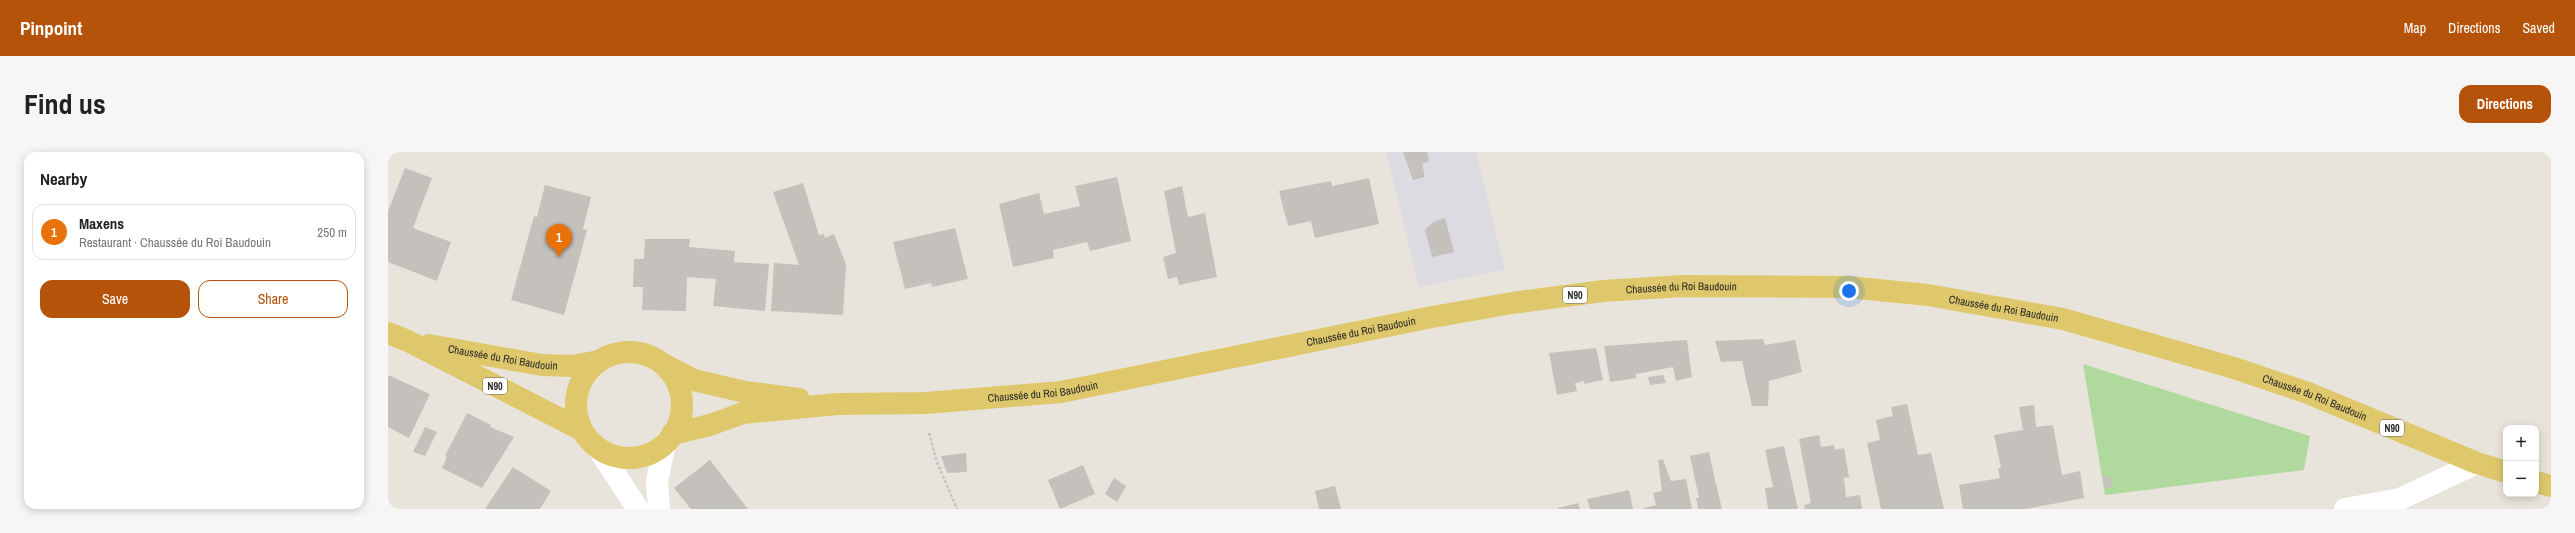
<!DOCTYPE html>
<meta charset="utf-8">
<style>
:root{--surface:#fff;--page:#f6f6f6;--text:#222;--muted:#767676;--line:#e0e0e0;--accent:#b45309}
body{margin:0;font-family:"Archivo Narrow",sans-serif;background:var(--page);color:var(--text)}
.controls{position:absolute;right:12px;bottom:12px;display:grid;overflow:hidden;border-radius:8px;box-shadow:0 2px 10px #0003}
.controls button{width:36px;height:36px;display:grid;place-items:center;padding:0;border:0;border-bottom:1px solid var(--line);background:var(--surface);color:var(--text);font:20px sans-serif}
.you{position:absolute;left:1461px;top:139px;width:14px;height:14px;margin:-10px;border:3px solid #fff;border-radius:50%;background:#1a73e8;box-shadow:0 0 0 6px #1a73e833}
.badge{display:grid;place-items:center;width:26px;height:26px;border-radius:50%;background:var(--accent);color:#fff;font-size:13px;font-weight:700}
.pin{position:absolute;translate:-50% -33px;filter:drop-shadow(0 1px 2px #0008)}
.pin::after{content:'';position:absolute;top:21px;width:14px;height:12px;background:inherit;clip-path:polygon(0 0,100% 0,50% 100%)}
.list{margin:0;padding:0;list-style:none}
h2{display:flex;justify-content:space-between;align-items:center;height:52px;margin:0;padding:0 16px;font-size:17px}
h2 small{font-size:13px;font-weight:400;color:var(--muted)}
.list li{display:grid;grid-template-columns:26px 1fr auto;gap:12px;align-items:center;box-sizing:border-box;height:56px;margin:0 8px 8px;padding:0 8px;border:1px solid var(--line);border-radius:12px}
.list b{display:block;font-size:15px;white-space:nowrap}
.list p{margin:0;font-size:13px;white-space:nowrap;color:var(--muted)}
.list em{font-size:13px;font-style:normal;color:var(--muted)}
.actions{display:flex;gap:8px;padding:12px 16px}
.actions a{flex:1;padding:9px 0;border:1px solid var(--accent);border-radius:12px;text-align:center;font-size:14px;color:var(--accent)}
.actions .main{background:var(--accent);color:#fff}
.map{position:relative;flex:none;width:2163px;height:357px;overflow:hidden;border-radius:12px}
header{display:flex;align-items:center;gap:24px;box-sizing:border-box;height:56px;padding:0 20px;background:var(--accent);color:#fff}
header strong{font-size:19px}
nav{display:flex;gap:22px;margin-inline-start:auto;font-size:14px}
.intro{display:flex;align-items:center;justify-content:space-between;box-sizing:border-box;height:96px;padding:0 24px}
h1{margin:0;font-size:28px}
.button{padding:10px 18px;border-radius:12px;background:var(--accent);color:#fff;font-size:14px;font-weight:700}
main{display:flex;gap:24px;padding:0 24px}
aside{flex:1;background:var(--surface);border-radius:12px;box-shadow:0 2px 10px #0003}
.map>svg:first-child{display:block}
</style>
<header>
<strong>Pinpoint</strong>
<nav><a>Map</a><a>Directions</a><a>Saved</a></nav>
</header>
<div class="intro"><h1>Find us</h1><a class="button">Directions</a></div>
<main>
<aside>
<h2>Nearby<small></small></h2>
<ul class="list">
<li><span class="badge" style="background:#e8710a">1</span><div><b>Maxens</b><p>Restaurant · Chaussée du Roi Baudouin</p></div><em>250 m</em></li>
</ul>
<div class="actions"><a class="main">Save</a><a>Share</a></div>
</aside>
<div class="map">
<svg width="2163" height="357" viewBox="0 0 2163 357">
<rect width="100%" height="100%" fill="#e9e4db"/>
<!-- industrial -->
<path fill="#dddbe2" d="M998,0h90l29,118 -86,17z"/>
<!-- green -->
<path fill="#b0d99e" d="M1695,212l227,72 -6,34 -199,25z"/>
<!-- building -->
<g fill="#c4c0bb">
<path d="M1015,0h24l2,9 -7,3 3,13 -12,3z"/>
<path d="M17,16l27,10 -19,50 38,14 -14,39 -49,-19v-51z"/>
<path d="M729,25l14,64 -41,10 -3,-9 -34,8 1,8 -41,9 -14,-63 40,-11 5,21 36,-8 -5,-20z"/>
<path d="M981,26l10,46 -64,14 -4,-17 -23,5 -9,-35 52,-10 1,5z"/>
<path d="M415,31l16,52 5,-1 1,4 9,-4 12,30 -3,51 -72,-4 3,-48 25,2 -26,-73z"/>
<path d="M157,33l46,12 -8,32 4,1 -23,85 -53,-15 23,-84 3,1z"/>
<path d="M794,34l6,31 17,-4 12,64 -38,8 -2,-8 -9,2 -5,-22 13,-4 -12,-62z"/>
<path d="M1057,66l9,34 -22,5 -7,-27 8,-8z"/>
<path d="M567,76l13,51 -36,8 -1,-4 -26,6 -12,-47z"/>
<path d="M257,87h45l-1,8 46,4 -1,11 35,2 -4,47 -52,-5 3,-27 -29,-2 -1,34 -44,-1 1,-23h-10l1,-28h10z"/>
<path d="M1375,187l2,6 30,-5 7,32 -33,9 -1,25h-16l-10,-45 -21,1 -6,-21z"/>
<path d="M1299,188l5,37 -16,4 -3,-14 -37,7v4l-26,4 -6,-36z"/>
<path d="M1208,196l7,32 -19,4v-3l-9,2 2,8 -20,4 -8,-42z"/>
<path d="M0,223l42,19 -21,44 -21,-11z"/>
<path d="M1275,223l3,8 -16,2 -2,-8z"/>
<path d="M1519,252l11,51 13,-2 13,56h-63l-14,-66 13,-3 -4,-20 17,-4 -2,-9z"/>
<path d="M1646,253l2,22 17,-2 9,50 18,-4 4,27 -58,11h-63l-4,-24 41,-7 -2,-10h3l-7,-33 29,-5 -4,-23z"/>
<path d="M79,261l24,12 -1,2 24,10 -32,51 -40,-20 5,-11 -2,-1z"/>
<path d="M37,275l12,5 -12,24 -12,-4z"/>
<path d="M1431,283l2,12 13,-2 1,5 9,-2 5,29 -5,1 2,19 14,-2 2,14h-57l-1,-4 7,-2 -12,-64z"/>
<path d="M1396,294l14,63h-30l-3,-21 8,-1 -8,-37z"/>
<path d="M1321,300l4,19 9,38h-24l-2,-11h3l-9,-42z"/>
<path d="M578,301l1,19 -20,1 -6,-17z"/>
<path d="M1275,307l8,22 15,-2 6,30h-51l15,-4 -3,-12 9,-2 -4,-31z"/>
<path d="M322,308l27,35 11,14h-57l-17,-21z"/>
<path d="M695,313l12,29 -35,15 -12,-29z"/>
<path d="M125,315l38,24 -11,18h-55z"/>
<path d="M1722,324l3,11 -8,1 -2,-11z"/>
<path d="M726,326l12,8 -9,16 -12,-8z"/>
<path d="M947,334l6,23h-22l-4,-18z"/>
<path d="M1241,338l4,19h-43l-3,-10z"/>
<path d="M1190,351l2,6h-22v-1z"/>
</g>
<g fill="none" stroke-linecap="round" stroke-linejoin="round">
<!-- path -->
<path stroke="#c3c3c3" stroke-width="2.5" stroke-dasharray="3 2" stroke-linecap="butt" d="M541,281l8,29 20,47"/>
<!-- secondary -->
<g stroke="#fff" stroke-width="22">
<path d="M209,295l41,62"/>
<path d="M271,357l-2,-28 8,-38"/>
<path d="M1957,357l55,-10 77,-36"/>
</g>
<!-- primary -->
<g stroke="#dfc86b" stroke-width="22">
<path d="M0,181l20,8 174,89"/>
<path id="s1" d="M41,193l113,20 30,1 27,-5"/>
<circle cx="241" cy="253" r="53"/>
<path d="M277,213l29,15 51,12 54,7"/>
<path id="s2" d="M284,282l38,-9 33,-12 95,-9 88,-1 135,-11 366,-74 85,-15 91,-12 80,-5 165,1 80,8 135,24 171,49 74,25 169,70 29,9"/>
<path d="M2148,330l15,4"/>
</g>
</g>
<g text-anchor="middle" stroke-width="4" stroke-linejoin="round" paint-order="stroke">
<!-- shield labels -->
<g fill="#fff" stroke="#686868" stroke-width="1">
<rect x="1175" y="135" width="24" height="16" rx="3"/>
<rect x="95" y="226" width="24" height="16" rx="3"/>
<rect x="1992" y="268" width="24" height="16" rx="3"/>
</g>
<g font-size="10" font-weight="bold" fill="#282828">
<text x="1187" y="147">N90</text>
<text x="107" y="238">N90</text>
<text x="2004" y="280">N90</text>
</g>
<!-- street labels -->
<g font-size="11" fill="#282828" stroke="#fff">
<text dy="4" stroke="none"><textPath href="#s2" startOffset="1023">Chaussée du Roi Baudouin</textPath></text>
<text dy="4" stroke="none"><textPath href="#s2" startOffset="1347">Chaussée du Roi Baudouin</textPath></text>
<text dy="4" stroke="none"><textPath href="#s2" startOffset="699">Chaussée du Roi Baudouin</textPath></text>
<text dy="4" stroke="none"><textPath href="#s1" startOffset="75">Chaussée du Roi Baudouin</textPath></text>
<text dy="4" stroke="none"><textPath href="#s2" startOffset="375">Chaussée du Roi Baudouin</textPath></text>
<text dy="4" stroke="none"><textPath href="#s2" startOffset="1671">Chaussée du Roi Baudouin</textPath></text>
</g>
</g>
</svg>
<div class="controls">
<button>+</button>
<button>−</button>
</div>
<div class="you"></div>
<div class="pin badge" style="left:171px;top:105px;background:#e8710a">1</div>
</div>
</main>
